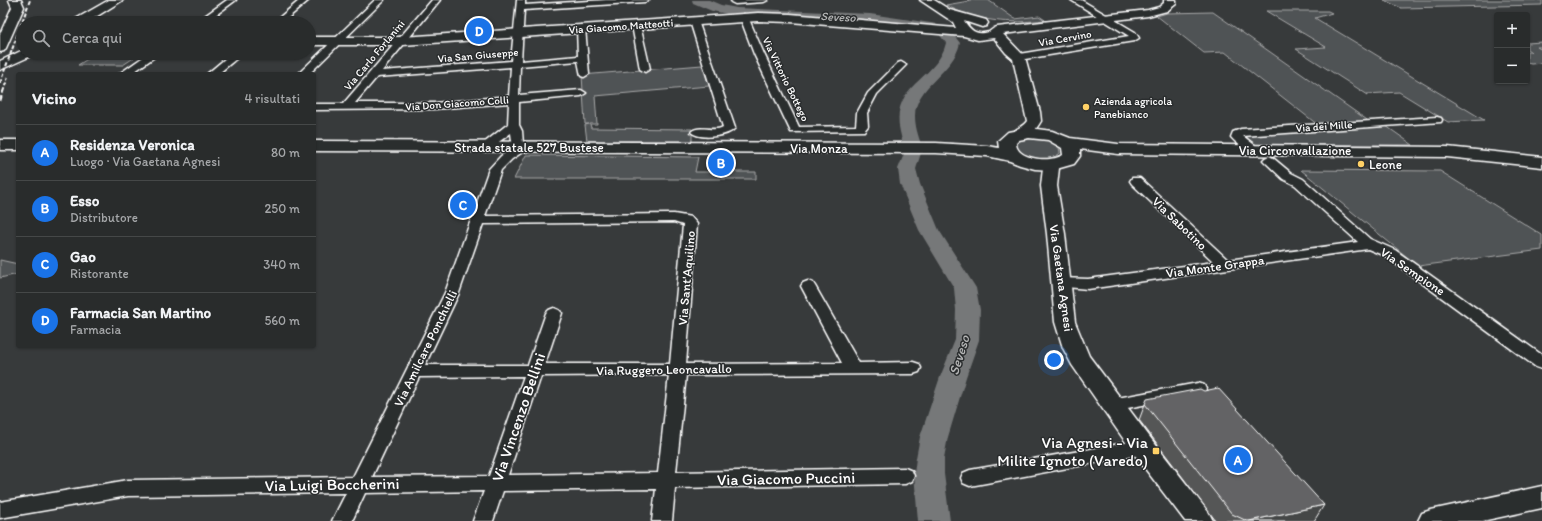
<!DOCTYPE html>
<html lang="it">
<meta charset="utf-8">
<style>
:root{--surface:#292c2c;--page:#353838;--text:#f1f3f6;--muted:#a5a7a9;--line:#454848;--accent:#1a73e8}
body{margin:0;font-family:Itim,sans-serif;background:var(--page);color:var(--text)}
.controls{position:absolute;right:12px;top:12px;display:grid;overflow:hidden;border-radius:4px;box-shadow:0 1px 3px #0004}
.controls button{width:36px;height:36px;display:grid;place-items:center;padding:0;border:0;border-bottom:1px solid var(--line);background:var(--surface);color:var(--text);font:20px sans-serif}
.you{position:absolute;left:1054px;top:360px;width:14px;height:14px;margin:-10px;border:3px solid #fff;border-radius:50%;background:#1a73e8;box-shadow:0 0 0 6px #1a73e833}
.badge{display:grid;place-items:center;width:26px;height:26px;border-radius:50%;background:var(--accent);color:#fff;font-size:13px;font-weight:700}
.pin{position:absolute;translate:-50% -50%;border:2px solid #fff;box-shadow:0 1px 4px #0006}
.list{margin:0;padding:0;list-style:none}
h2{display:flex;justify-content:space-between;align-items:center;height:52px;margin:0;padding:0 16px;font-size:17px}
h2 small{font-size:13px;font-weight:400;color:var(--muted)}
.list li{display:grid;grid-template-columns:26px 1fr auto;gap:12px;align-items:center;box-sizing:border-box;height:56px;padding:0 16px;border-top:1px solid var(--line)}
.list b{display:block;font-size:15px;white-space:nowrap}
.list p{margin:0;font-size:13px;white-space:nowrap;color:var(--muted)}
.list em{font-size:13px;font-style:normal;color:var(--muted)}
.icon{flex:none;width:22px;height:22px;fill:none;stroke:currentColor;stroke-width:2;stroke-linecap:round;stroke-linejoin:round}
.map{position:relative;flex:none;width:1542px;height:521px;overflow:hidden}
.search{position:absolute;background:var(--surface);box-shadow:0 1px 3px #0004;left:16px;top:16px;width:300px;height:44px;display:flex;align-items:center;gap:10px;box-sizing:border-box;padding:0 14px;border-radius:22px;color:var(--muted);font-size:15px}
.panel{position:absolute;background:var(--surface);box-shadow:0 1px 3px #0004;left:16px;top:72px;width:300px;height:276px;border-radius:4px}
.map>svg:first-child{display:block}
</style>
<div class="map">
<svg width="1542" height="521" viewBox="0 0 1542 521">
<rect width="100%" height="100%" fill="#373a3b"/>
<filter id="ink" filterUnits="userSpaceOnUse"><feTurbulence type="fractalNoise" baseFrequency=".025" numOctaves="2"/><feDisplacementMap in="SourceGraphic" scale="8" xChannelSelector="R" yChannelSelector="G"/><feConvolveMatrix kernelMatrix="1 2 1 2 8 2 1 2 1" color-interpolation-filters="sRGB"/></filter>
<g filter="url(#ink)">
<!-- green -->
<g fill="#505354" stroke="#a8a9aa">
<path d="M968,0h20l27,19 24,-3 6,4c-34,4 -69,2 -99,-15l23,-4z"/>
<path d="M1384,0h158v5l-141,3z"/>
<path d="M1266,11h62l4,2 -17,5 169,102 -36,2 -49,-30 -32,2 1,1 -72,-46 30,-2z"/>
<path d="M1213,12l157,110 -52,3 -93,-73 -21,1 -47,-37 10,-3z"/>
<path d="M1542,42v5h-5l5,3v13l-11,1 -4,-1v-11h4l-4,-3v-6z"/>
<path d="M97,53h44l-18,12h-45z"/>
<path d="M702,65l7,21 -114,10 2,28h-7l1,4 101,1v12h-105l-2,-16 4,-1h-4l-3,-49z"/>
<path d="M1386,126l27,19h-155l-7,-2 -7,-5 1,-2h5z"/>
<path d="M1030,138c11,0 21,1 29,9l1,6c-9,10 -42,7 -43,-9l4,-4z"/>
<path d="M526,155l172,2 -3,15h61v7h-242z"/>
<path d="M1301,170l139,1 102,64v15l-124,16z"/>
<path d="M0,260l18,4v10l-18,4z"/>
</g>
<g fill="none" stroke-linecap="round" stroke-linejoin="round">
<!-- river -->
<g fill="#767879" fill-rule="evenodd">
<path d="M692,0h17l12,5 16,3 133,6 61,9 5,1 2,3 -2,3 -5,1 -61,-9 -133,-6 -25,-5 -19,-8z"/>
<path d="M945,29l5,1 10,13c-6,29 -45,43 -45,73 0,10 3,19 6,28l-5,4 2,1 3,4 -5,16 4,15 19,46 37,58 4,22 -1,30 -13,37 -18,60 -4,21v16l6,47h-32l-4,-47 2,-16 4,-21 20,-60 15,-37 1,-30 -2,-22 -35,-58 -19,-46 -2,-15 8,-20 2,-1c-5,-1 -6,-7 -7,-12 -14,-52 36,-55 45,-93l-8,-10 2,-3z"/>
</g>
<!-- street casing -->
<g stroke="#fff" stroke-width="3">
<g id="street">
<path d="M227,0h9l-31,23h-10z"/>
<path d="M300,0h9l-27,23h-9z"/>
<path d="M375,0h9l-75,74h-11z"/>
<path d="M432,0h8l-58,71 129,-10 6,-61h8v5l81,-5h43l-4,2 -121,8 -3,51 57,-5 -1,-28 4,-3 4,3 4,46 -5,3 -3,-1 -3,-15 -58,5 -1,29 62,-5 5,3 -5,3 -62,6v23l3,6 1,13 5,1 2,2 -18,12 -11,11 -16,46 189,-2 17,3 6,7 -11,140 156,-1 -41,-77 2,-3 5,-2 5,2 2,3 44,77 54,-1 6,2 2,4 -2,4 -6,2 -227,1 -10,97 229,-4 7,3 2,5 -2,5 -7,3 -230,4 -3,33h-20l4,-32 -153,2 -10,30h-20l11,-30 -119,2 -13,28h-20l14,-28 -218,3 -128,22v-16l128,-22 225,-3 92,-184 44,-124 12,-13 12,-8 -2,-15 -22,16h-8l-2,-2 29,-23 1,-21 -75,6 -120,1v-6h29zM511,67l-2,29 -75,7h-79l22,-26zM674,222l9,3 -13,139h-125l17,-51 -3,-3 -5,-2 -5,2 -3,3 -18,52h-103l34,-72 24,-69zM669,375l-11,98 -150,2 33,-99zM524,376l-35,100 -117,1 47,-100z"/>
<path d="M733,0h35l-4,2 -29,2 -4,-2z"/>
<path d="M1071,0h10l54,32 4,6 -5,3 -115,19 -3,-1 -2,-2 5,-3 110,-18z"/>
<path d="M744,14l4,3 16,37 35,73 57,-1 1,-13 11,-20 30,-30 3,-1 5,3 -29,29 -10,19 1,13 -4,5 -73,1 -37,-78 -14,-37z"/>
<path d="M694,18l4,3 37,107c-7,9 -36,12 -44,4 7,-8 23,1 32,-5l-33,-106z"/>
<path d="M636,22l4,3 10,44 -5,3 -5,-3 -8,-44z"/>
<path d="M149,53h11l-29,21h-12z"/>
<path d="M232,53h11l-25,21h-11z"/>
<path d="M1437,117l4,1 1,2 -1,2 -198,14 18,14 -2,2c-9,3 -22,-8 -28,-15l2,-5 8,-3z"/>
<path d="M1269,156l4,2 18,15 12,6 67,60 25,11 147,105v14l-6,-2 -151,-111 -17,-7 -280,40 -33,-3 -2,-3 2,-3 5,-2 28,1 126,-17 -82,-78 -2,-3 2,-3h8l88,82 130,-18 -63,-57 -12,-6 -18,-17 -2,-2 2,-2z"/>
<path d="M1198,383l6,2 2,4 -2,4 -92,18 -6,-2 -3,-4 3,-4 6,-2z"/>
<path d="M1143,440l6,2 3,5 -3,5 -6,2 -173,32 -7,-3 -2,-5 2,-5 7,-3z"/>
</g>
</g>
<!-- secondary casing -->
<g stroke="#fff" stroke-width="3">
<g id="secondary">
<path d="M9,0h12l3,7 -18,41 -2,3 -4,1v-18l12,-27z"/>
<path d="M109,0h14l-37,23h-14l2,-3z"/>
<path d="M920,0h14l16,10 36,10 2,3 -2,3 -4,1 -18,-6c7,9 11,15 25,11 3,-2 4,-4 8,-5l151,-17 11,-3 5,-4v-3h12v4l-9,7 -19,5 -145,18 22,23 15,55 1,9c-6,10 -13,20 -26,16l-3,-3c4,-6 11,-7 15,-13l-14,-62 -7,-6 -12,-15 -16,2 -14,-4 -174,-14 -32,-1 -356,24h-93v-8h93l356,-24 32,1 166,14 -3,-6z"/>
<path d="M23,50v3h9l-1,3 -31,14v-9z"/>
<path d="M1054,159l6,2 2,3 -3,4 -2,18 8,48 10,88 14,34 63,84 57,73 4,8h-28l-51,-67 -62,-89 -9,-17 -8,-26 -8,-88 -6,-48 2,-18 5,-7z"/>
<path d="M1542,486v22l-60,13h-64l4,-8 9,-3z"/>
</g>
</g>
<!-- primary casing -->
<g stroke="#fff" stroke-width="3">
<g id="primary">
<path d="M1029,128l23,3 18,7 48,6 329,3 95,10v10l-95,-10 -329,-3 -38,-5v7l-6,8 -21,6 -18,-1 -15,-4 -10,-4 -23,-5 -51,-3 -622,-2v-10l622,2 51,3 12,2 -1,-7 10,-9zM1029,138l19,2 14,8 1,7c-12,8 -47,5 -47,-12l3,-3z"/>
<rect x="0" y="140" width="18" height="10"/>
</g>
</g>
<!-- street -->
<use href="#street" fill="#2a2d2e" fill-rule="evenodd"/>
<!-- secondary -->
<use href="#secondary" fill="#2a2d2e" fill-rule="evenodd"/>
<!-- primary -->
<use href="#primary" fill="#2a2d2e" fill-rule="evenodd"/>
<!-- rail-far1 -->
<g stroke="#fff" stroke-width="2" stroke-dasharray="4 2" stroke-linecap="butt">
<path d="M0,83l30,-83"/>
<path d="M3,92l5,-15"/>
</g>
<!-- rail -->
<path stroke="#fff" stroke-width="2.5" stroke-dasharray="5 2.5" stroke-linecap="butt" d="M0,101l3,-10"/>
</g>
<!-- wall -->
<path fill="#555657" stroke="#fff" d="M1145,404l169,117h-98l-77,-101z"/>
<!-- shaded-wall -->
<path fill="#454647" stroke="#fff" d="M1324,505l-10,16h-65z"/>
<!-- building -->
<path fill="#636465" stroke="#fff" d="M1218,388l106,117 -75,16h-2l-15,-7 -87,-110 2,-5 53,-10 4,2z"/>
</g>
<!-- markers -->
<g fill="#ffd166" stroke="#2a2d2e" stroke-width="1.5">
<circle cx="1086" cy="107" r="4"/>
<circle cx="1361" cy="164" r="4"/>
<rect x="1152" y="447" width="8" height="8" rx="2"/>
</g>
<g text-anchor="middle" stroke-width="3" stroke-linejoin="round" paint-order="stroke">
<!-- far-street labels -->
<g font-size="11" fill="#fff" stroke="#2a2d2e">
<text transform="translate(621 26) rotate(-4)" y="4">Via Giacomo Matteotti</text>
<text transform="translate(1065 38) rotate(-10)" y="4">Via Cervino</text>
<text transform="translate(374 55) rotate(-50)" y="4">Via Carlo Forlanini</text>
<text transform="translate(478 55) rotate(-5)" y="4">Via San Giuseppe</text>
<text transform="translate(786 79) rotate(64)" y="4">Via Vittorio Bottego</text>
<text transform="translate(457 103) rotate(-4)" y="4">Via Don Giacomo Colli</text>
<text transform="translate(1324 126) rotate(-4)" y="4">Via dei Mille</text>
</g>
<!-- far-poi labels -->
<g font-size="11" fill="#fff" stroke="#2a2d2e" text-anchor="start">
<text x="1094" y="105">Azienda agricola<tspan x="1094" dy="13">Panebianco</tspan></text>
</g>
<!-- far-water labels -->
<g font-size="12" font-style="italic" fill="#b4b5b5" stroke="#2a2d2e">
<text transform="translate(838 17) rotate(3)" y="4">Seveso</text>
</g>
<!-- street labels -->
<g font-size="13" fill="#fff" stroke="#2a2d2e">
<text x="529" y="152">Strada statale 527 Bustese</text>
<text x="819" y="153">Via Monza</text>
<text x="1295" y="155">Via Circonvallazione</text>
<text transform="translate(1180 223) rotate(44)" y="5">Via Sabotino</text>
<text transform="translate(1215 266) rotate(-8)" y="5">Via Monte Grappa</text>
<text transform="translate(1413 271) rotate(34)" y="5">Via Sempione</text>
<text transform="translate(686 278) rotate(-85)" y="5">Via Sant'Aquilino</text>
<text transform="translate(1062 278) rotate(82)" y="5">Via Gaetana Agnesi</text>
<text transform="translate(425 348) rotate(-64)" y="5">Via Amilcare Ponchielli</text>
<text transform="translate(664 369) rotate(-1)" y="5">Via Ruggero Leoncavallo</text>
</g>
<!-- poi labels -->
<g font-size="13" fill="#fff" stroke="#2a2d2e" text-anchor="start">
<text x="1369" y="169">Leone</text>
</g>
<!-- water labels -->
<g font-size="14" font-style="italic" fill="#b4b5b5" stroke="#2a2d2e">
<text transform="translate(959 355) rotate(-73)" y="5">Seveso</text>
</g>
<!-- near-street labels -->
<g font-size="16" fill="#fff" stroke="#2a2d2e">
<text transform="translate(518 417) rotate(-71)" y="6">Via Vincenzo Bellini</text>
<text transform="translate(786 478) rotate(-1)" y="6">Via Giacomo Puccini</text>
<text transform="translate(332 484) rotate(-1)" y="6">Via Luigi Boccherini</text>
</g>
<!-- near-poi labels -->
<g font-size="16" fill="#fff" stroke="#2a2d2e" text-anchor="end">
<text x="1148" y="448">Via Agnesi - Via<tspan x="1148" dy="18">Milite Ignoto (Varedo)</tspan></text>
</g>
</g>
</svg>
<div class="controls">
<button>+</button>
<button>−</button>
</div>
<div class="you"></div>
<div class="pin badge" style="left:1238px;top:460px">A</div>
<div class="pin badge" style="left:721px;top:163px">B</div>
<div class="pin badge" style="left:463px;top:205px">C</div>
<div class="pin badge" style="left:479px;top:31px">D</div>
<div class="search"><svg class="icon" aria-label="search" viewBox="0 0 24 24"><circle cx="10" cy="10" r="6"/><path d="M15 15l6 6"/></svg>Cerca qui</div>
<section class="panel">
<h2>Vicino<small>4 risultati</small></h2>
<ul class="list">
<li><span class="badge">A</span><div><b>Residenza Veronica</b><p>Luogo · Via Gaetana Agnesi</p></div><em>80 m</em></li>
<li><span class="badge">B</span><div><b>Esso</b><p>Distributore</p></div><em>250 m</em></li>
<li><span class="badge">C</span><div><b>Gao</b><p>Ristorante</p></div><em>340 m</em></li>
<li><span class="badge">D</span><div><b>Farmacia San Martino</b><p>Farmacia</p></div><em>560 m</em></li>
</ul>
</section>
</div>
